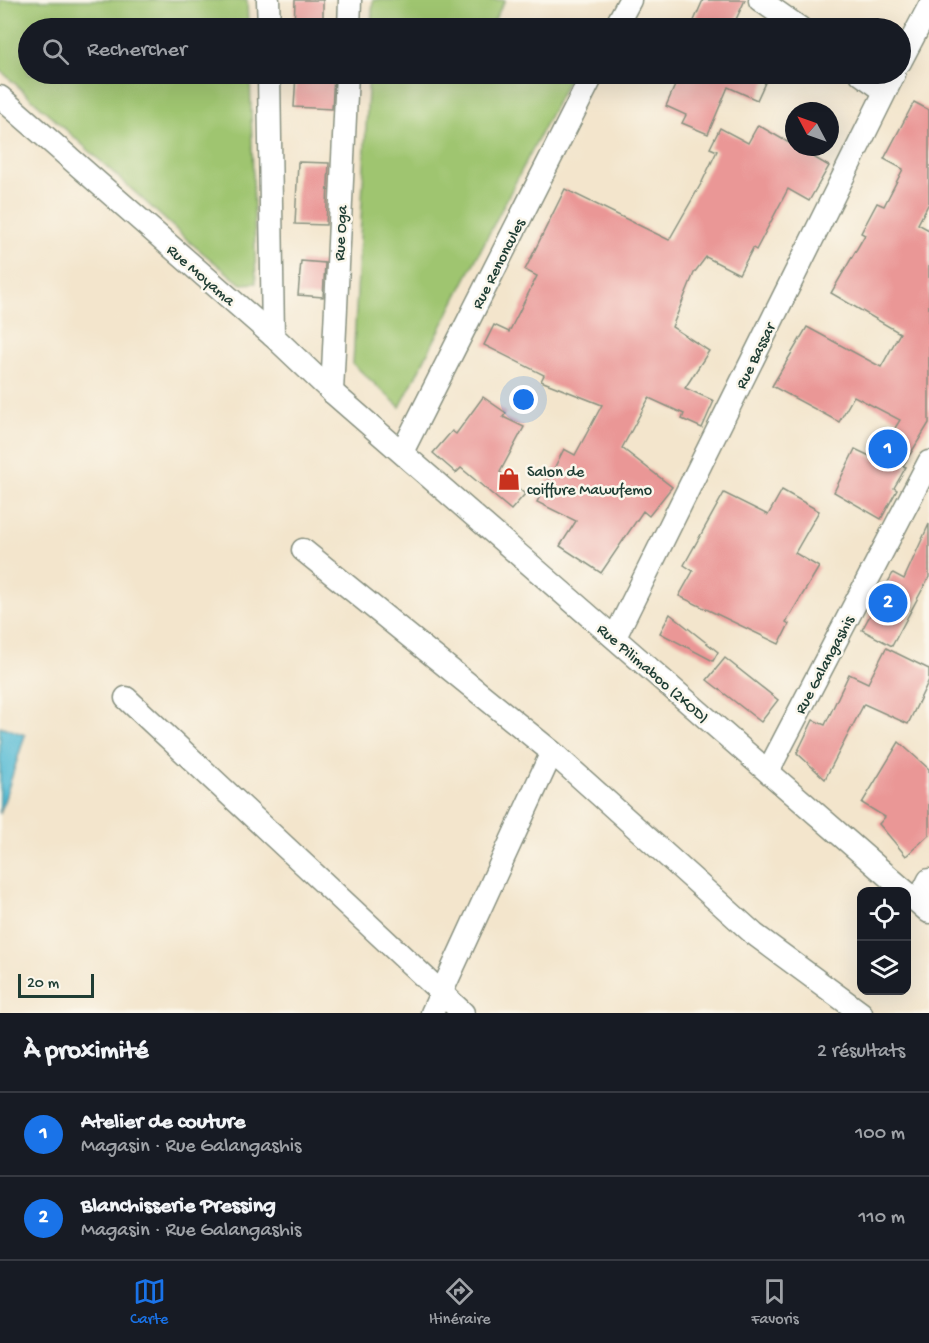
<!DOCTYPE html>
<html lang="fr">
<meta charset="utf-8">
<style>
:root{--surface:#171b24;--page:#242831;--text:#f1f3f6;--muted:#9ea1a6;--line:#363941;--accent:#1a73e8}
body{margin:0;font-family:"Gochi Hand",sans-serif;background:var(--page);color:var(--text)}
.controls{position:absolute;right:18px;bottom:18px;display:grid;overflow:hidden;border-radius:12px;box-shadow:0 6px 24px #0002}
.controls button{width:54px;height:54px;display:grid;place-items:center;padding:0;border:0;border-bottom:2px solid var(--line);background:var(--surface);color:var(--text);font:30px sans-serif}
.compass{position:absolute;left:785px;top:102px;width:54px;height:54px;border-radius:50%;background:var(--surface);box-shadow:0 6px 24px #0002;rotate:311deg}
.scale{position:absolute;left:18px;bottom:15px;width:76px;box-sizing:border-box;padding-left:6px;border:3px solid #1f3d34;border-top:0;font-size:16px;line-height:21px;white-space:nowrap;color:#1f3d34;-webkit-text-stroke:4px #fbf7ec;paint-order:stroke}
.you{position:absolute;left:524px;top:400px;width:21px;height:21px;margin:-15px;border:4px solid #fff;border-radius:50%;background:#1a73e8;box-shadow:0 0 0 9px #1a73e833}
.badge{display:grid;place-items:center;width:39px;height:39px;border-radius:50%;background:var(--accent);color:#fff;font-size:20px;font-weight:700}
.pin{position:absolute;translate:-50% -50%;border:3px solid #fff;box-shadow:0 2px 6px #0006}
.list{margin:0;padding:0;list-style:none}
h2{display:flex;justify-content:space-between;align-items:center;height:78px;margin:0;padding:0 24px;font-size:26px}
h2 small{font-size:20px;font-weight:400;color:var(--muted)}
.list li{display:grid;grid-template-columns:39px 1fr auto;gap:18px;align-items:center;box-sizing:border-box;height:84px;padding:0 24px;border-top:2px solid var(--line)}
.list b{display:block;font-size:22px;white-space:nowrap}
.list p{margin:0;font-size:20px;white-space:nowrap;color:var(--muted)}
.list em{font-size:20px;font-style:normal;color:var(--muted)}
.icon{flex:none;width:33px;height:33px;fill:none;stroke:currentColor;stroke-width:2;stroke-linecap:round;stroke-linejoin:round}
.map{position:relative;flex:none;width:929px;height:1013px;overflow:hidden}
.search{position:absolute;background:var(--surface);box-shadow:0 6px 24px #0002;left:18px;right:18px;top:18px;height:66px;display:flex;align-items:center;gap:15px;box-sizing:border-box;padding:0 21px;border-radius:33px;color:var(--muted);font-size:22px}
.sheet{height:246px;background:var(--surface)}
nav{display:flex;justify-content:space-around;align-items:center;box-sizing:border-box;height:84px;border-top:2px solid var(--line);background:var(--surface);font-size:16px;color:var(--muted)}
nav a{display:grid;justify-items:center;gap:3px}
nav .on{color:var(--accent)}
.map>svg:first-child{display:block}
</style>
<div class="map">
<svg width="929" height="1013" viewBox="0 0 929 1013">
<rect width="100%" height="100%" fill="#fbf7ec"/>
<filter id="ink" filterUnits="userSpaceOnUse"><feTurbulence type="fractalNoise" baseFrequency=".0167" numOctaves="2"/><feDisplacementMap in="SourceGraphic" scale="12" xChannelSelector="R" yChannelSelector="G"/><feConvolveMatrix kernelMatrix="1 2 1 2 8 2 1 2 1" color-interpolation-filters="sRGB"/></filter>
<filter id="wash" filterUnits="userSpaceOnUse"><feTurbulence type="fractalNoise" baseFrequency=".008" numOctaves="4" result="noise"/><feDisplacementMap in="SourceGraphic" scale="24" xChannelSelector="R" yChannelSelector="G"/><feGaussianBlur stdDeviation="1.35" result="paint"/><feColorMatrix in="noise" values="0 0 0 0 0 0 0 0 0 0 0 0 0 0 0 0 0 1.4 0 .05"/><feComposite in="paint" operator="in"/></filter>
<g filter="url(#wash)">
<rect width="100%" height="100%" fill="#f3e5cc"/>
<!-- green -->
<g fill="#9fc570" stroke="#5f8152" stroke-width="1.5">
<path d="M0,0h247l1,28h-220v46h222l6,209 -15,1 -50,-41 -191,-173z"/>
<path d="M373,0h132l-11,21 10,7h-133z"/>
<path d="M369,74h195l5,4 -169,329 -47,-43z"/>
</g>
<!-- water -->
<path fill="#56bbd4" stroke="#3a7c84" stroke-width="1.5" d="M0,726l25,9 -25,79z"/>
<g id="blocks">
<!-- building -->
<g fill="#ea9796">
<path d="M295,0h28v28h-29z"/>
<path d="M703,0h42l-13,28h-25l-14,-5z"/>
<path d="M296,74h38l-2,35 -38,-2z"/>
<path d="M680,74h89l-12,26 -29,-13 -20,47 -26,-11 4,-8 -20,-9z"/>
<path d="M914,102l15,8v93l-11,21 11,6v193l-26,43 3,1 -12,21 3,2 -16,29 -47,-27 21,-43 21,10 24,-39 -46,-24 -15,26 -67,-36 35,-59 74,40 19,-34 -69,-40 34,-58 -4,-2 16,-30 7,3 19,-37 -19,-10z"/>
<path d="M758,125l71,41 -20,35 -21,-12 -32,61 -3,-2 -14,26 -33,-17 -12,16 -22,54 37,24 -24,37 29,13 -12,27 -20,-9 2,-5 -35,-16 -27,50 50,39 -23,29 -6,-5 -42,62 -41,-27 16,-25 -39,-19 27,-53 11,6 27,-50 -61,-24 3,-6 -60,-30 10,-20 15,7 28,-56 -12,-6 40,-81 104,51 33,-58 15,-31 -7,-3 10,-20 28,15z"/>
<path d="M298,162l31,1 -3,62 -31,-1z"/>
<path d="M301,261l24,2 -2,34 -25,-2z"/>
<path d="M483,397l23,16 -3,4 21,10 -24,45 25,22 -14,16 -50,-42 -5,5 -23,-20 19,-22 4,3z"/>
<path d="M782,490l37,21 -24,42 24,14 -33,55 3,2 -10,20 -100,-48 14,-25 -9,-6 40,-72 44,22z"/>
<path d="M929,524v53l-37,69 -30,-16 31,-57 11,6z"/>
<path d="M670,614l48,38 -5,9 -53,-28z"/>
<path d="M886,648l43,21v11l-21,44 -44,-20 -39,75 -28,-26 16,-33 12,5 24,-51 19,9z"/>
<path d="M725,658l53,42 -17,22 -54,-42z"/>
<path d="M899,742l30,27v66l-23,21 -27,-32 6,-7 -23,-14z"/>
</g>
</g>
</g>
<g filter="url(#ink)">
<use href="#blocks" fill-opacity="0" stroke="#899180" stroke-width="1.5"/>
<g fill="none" stroke-linecap="round" stroke-linejoin="round">
<!-- street casing -->
<g stroke="#899180" stroke-width="25">
<g id="street">
<path d="M268,0l1,28"/>
<path d="M760,0l40,28"/>
<path d="M349,28l1,-28"/>
<path d="M615,28l15,-28"/>
<path d="M900,62l29,-55"/>
<path d="M269,74l4,262"/>
<path d="M861,74l24,17"/>
<path d="M0,97l273,239 59,56 574,500"/>
<path d="M332,392l15,-318"/>
<path d="M402,452l191,-378"/>
<path d="M303,550l249,202 202,182 107,79"/>
<path d="M615,637l279,-563"/>
<path d="M126,698l337,315"/>
<path d="M768,771l161,-309"/>
<path d="M906,892l23,20"/>
<path d="M918,902l11,-22"/>
<path d="M432,1013l120,-261"/>
</g>
</g>
<!-- street -->
<use href="#street" stroke="#fff" stroke-width="22"/>
</g>
</g>
<!-- icons -->
<defs>
<g id="shop-bare" transform="scale(1.8)"><path d="M-5-2.5h2.3a2.7 3.5 0 0 1 5.4 0H5L5.5 6h-11ZM-1.5-2.5h3a1.5 2.3 0 0 0-3 0Z" fill="#c8321e" stroke="#fbf7ec" stroke-width="2.5" paint-order="stroke"/></g>
</defs>
<g fill-rule="evenodd">
<use href="#shop-bare" x="509" y="479"/>
</g>
<g text-anchor="middle" stroke-width="5" stroke-linejoin="round" paint-order="stroke">
<!-- street labels -->
<g font-size="16" fill="#1f3d34" stroke="#fbf7ec">
<text transform="translate(339 233) rotate(-87)" y="6">Rue Oga</text>
<text transform="translate(497 263) rotate(-63)" y="6">Rue Renoncules</text>
<text transform="translate(202 274) rotate(41)" y="6">Rue Moyama</text>
<text transform="translate(754 355) rotate(-64)" y="6">Rue Bassar</text>
<text transform="translate(823 664) rotate(-62)" y="6">Rue Galangashis</text>
<text transform="translate(654 672) rotate(41)" y="6">Rue Pilimaboo (2KOD)</text>
</g>
<!-- poi labels -->
<g font-size="16" fill="#1f3d34" stroke="#fbf7ec" text-anchor="start">
<text x="527" y="476">Salon de<tspan x="527" dy="18">coiffure Mawufemo</tspan></text>
</g>
</g>
</svg>
<div class="controls">
<button><svg class="icon" aria-label="locate" viewBox="0 0 24 24"><circle cx="12" cy="12" r="6"/><path d="M12 2v4M12 18v4M2 12h4M18 12h4"/></svg></button>
<button><svg class="icon" aria-label="layers" viewBox="0 0 24 24"><path d="M12 4l9 5-9 5-9-5zM3 14l9 5 9-5"/></svg></button>
</div>
<svg class="compass" viewBox="-18 -18 36 36"><path d="M0-13l5 13h-10z" fill="#e53935"/><path d="M0 13l5-13h-10z" fill="#9ea1a6"/></svg>
<div class="scale">20 m</div>
<div class="you"></div>
<div class="pin badge" style="left:888px;top:449px">1</div>
<div class="pin badge" style="left:888px;top:603px">2</div>
<div class="search"><svg class="icon" aria-label="search" viewBox="0 0 24 24"><circle cx="10" cy="10" r="6"/><path d="M15 15l6 6"/></svg>Rechercher</div>
</div>
<section class="sheet">
<h2>À proximité<small>2 résultats</small></h2>
<ul class="list">
<li><span class="badge">1</span><div><b>Atelier de couture</b><p>Magasin · Rue Galangashis</p></div><em>100 m</em></li>
<li><span class="badge">2</span><div><b>Blanchisserie Pressing</b><p>Magasin · Rue Galangashis</p></div><em>110 m</em></li>
</ul>
</section>
<nav>
<a class="on"><svg class="icon" aria-label="map" viewBox="0 0 24 24"><path d="M3 6l6-2 6 2 6-2v14l-6 2-6-2-6 2zM9 4v14M15 6v14"/></svg>Carte</a>
<a><svg class="icon" aria-label="directions" viewBox="0 0 24 24"><path d="M12 3l9 9-9 9-9-9zM9 14v-3h6M13 9l2 2-2 2"/></svg>Itinéraire</a>
<a><svg class="icon" aria-label="saved" viewBox="0 0 24 24"><path d="M7 4h10v16l-5-4-5 4z"/></svg>Favoris</a>
</nav>
